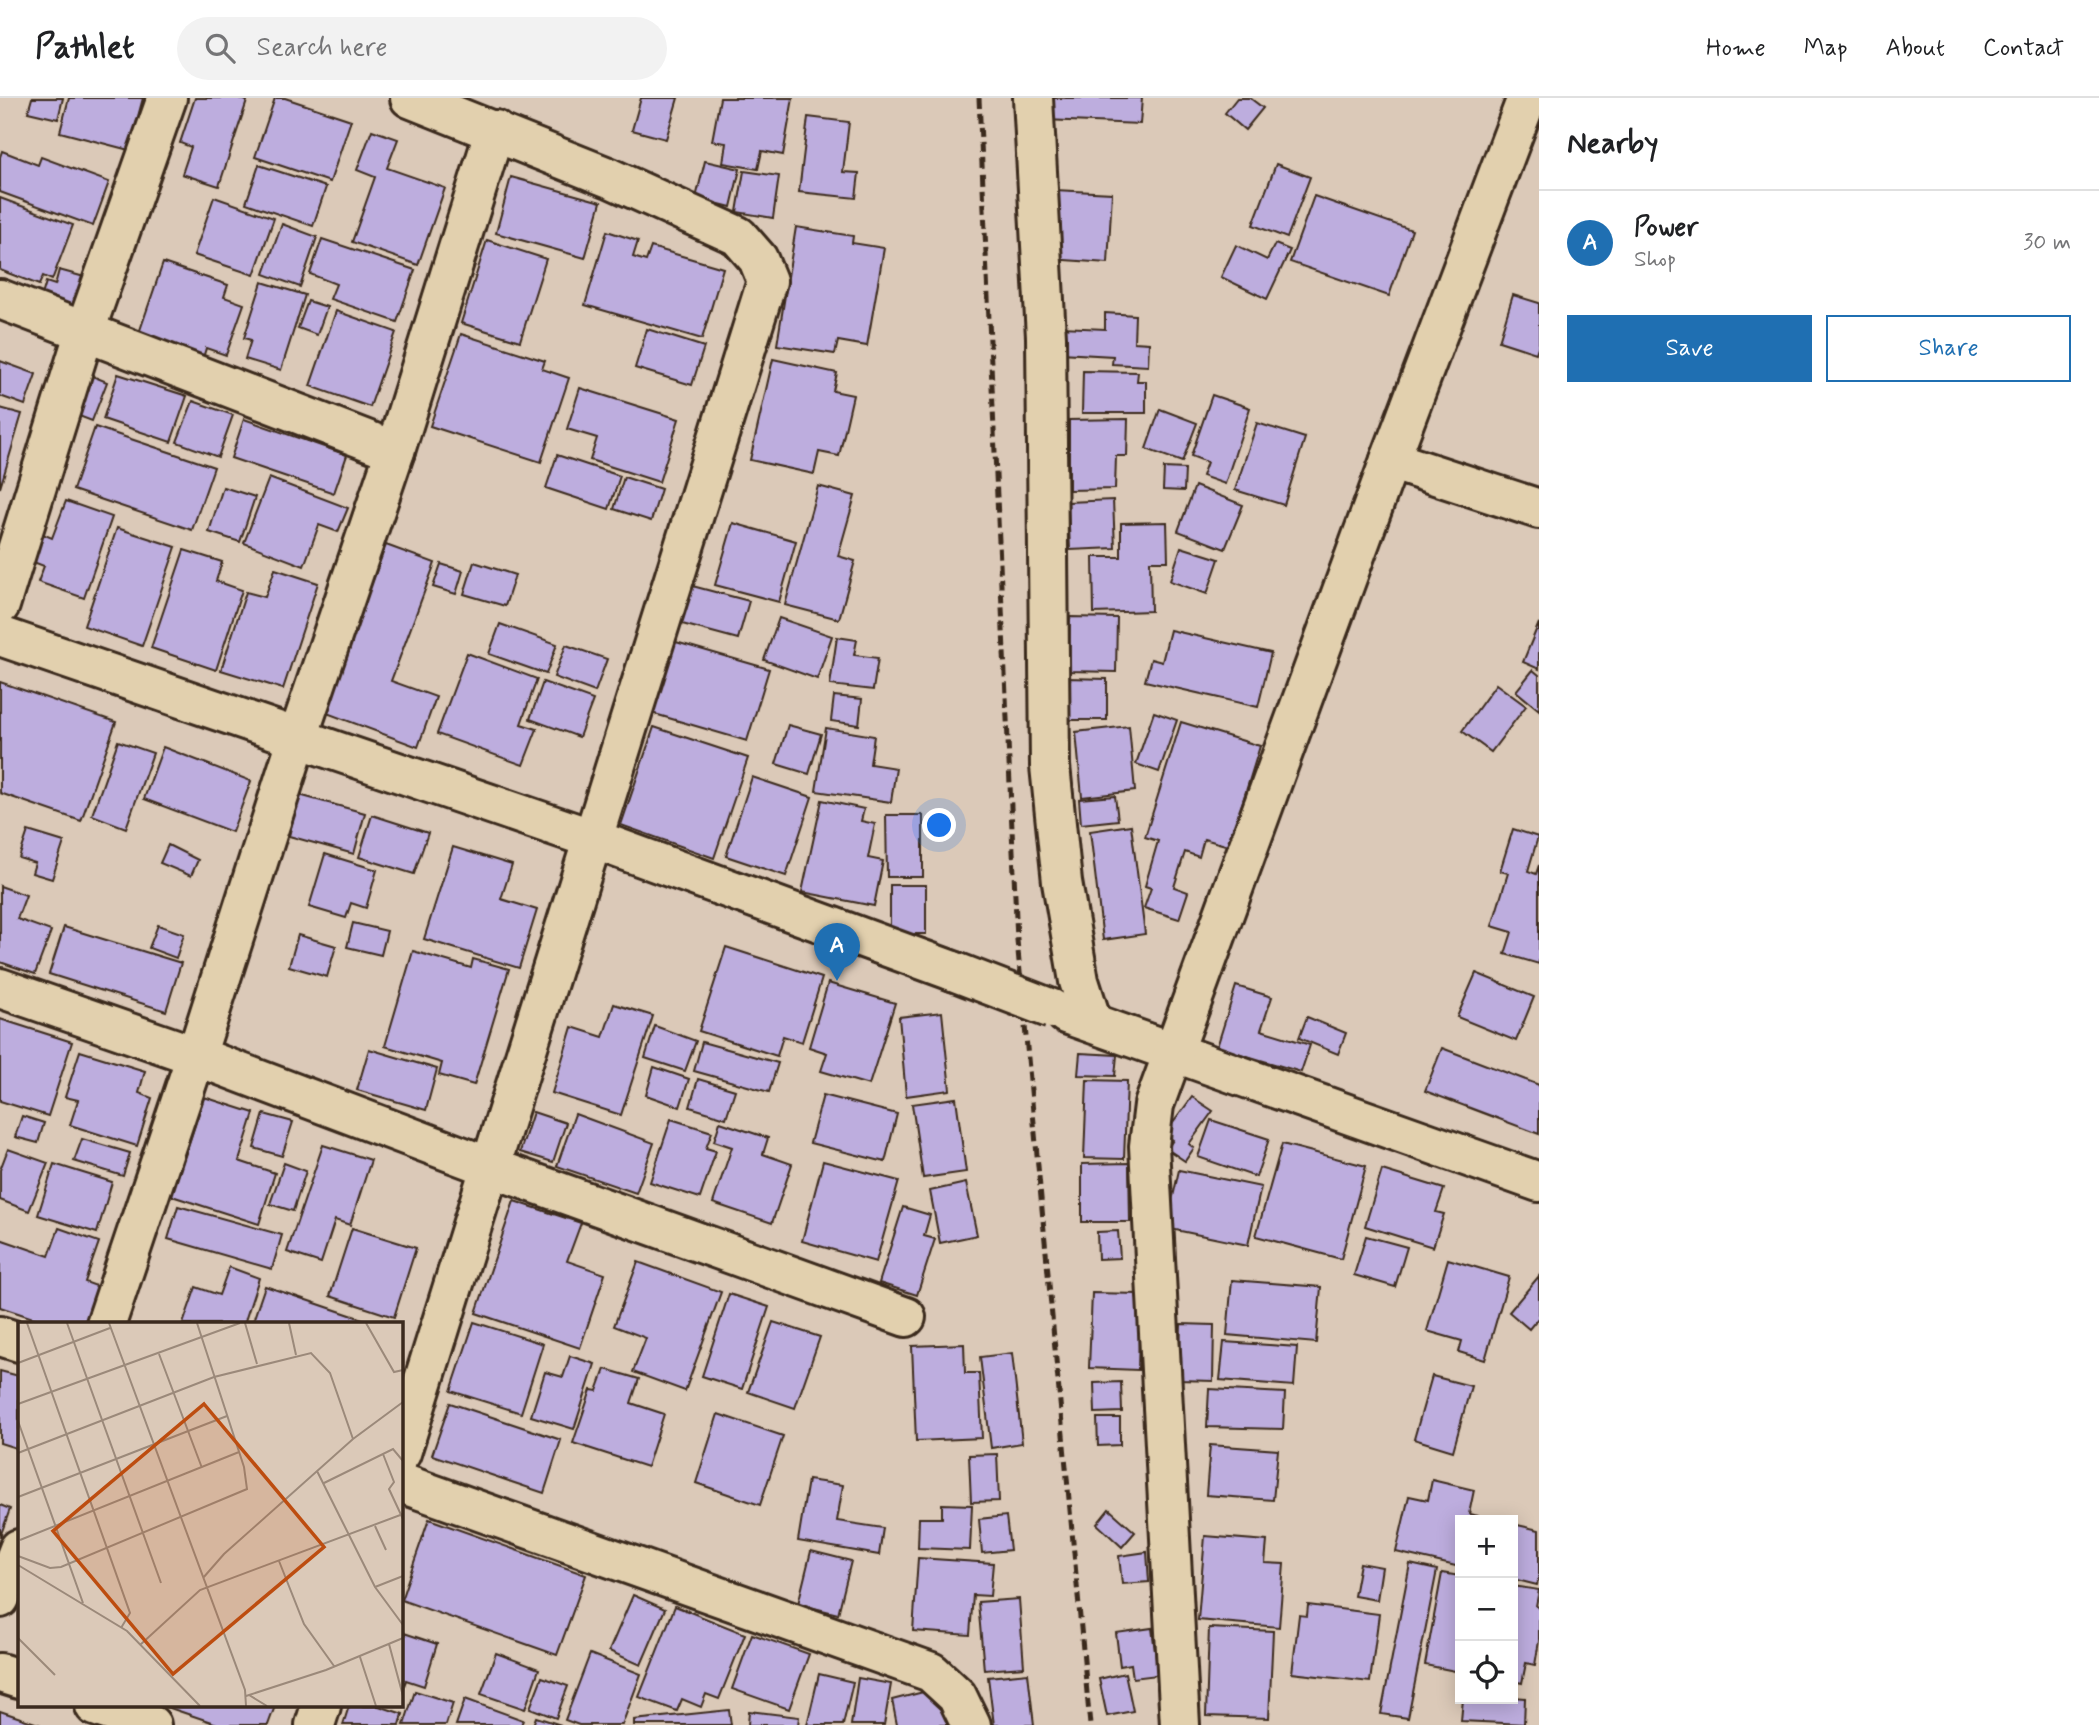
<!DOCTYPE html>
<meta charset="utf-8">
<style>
:root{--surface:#fff;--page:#f2f2f2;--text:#202124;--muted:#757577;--line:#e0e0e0;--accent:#1f6fb2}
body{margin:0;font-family:Mynerve,sans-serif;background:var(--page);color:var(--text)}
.controls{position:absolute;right:21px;bottom:21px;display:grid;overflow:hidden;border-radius:0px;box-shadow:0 4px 18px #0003}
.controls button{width:63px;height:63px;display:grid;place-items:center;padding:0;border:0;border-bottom:2px solid var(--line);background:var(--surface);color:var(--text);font:35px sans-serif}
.you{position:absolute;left:940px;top:728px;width:24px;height:24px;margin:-18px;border:5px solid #fff;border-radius:50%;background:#1a73e8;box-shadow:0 0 0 10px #1a73e833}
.badge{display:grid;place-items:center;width:46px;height:46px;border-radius:50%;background:var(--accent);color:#fff;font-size:23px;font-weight:700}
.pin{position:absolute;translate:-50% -58px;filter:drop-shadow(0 2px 4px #0008)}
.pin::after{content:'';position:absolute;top:37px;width:24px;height:21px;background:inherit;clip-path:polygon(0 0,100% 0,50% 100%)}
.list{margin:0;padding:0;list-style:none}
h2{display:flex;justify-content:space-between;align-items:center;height:91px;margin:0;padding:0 28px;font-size:30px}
h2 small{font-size:23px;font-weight:400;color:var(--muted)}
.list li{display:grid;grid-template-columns:46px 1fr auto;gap:21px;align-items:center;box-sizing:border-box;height:105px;padding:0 28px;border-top:2px solid var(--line)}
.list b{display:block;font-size:26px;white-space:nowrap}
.list p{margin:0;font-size:23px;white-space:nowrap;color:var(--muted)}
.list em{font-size:23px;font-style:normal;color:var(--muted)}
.actions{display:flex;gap:14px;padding:21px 28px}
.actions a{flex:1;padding:16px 0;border:2px solid var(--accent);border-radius:0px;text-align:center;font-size:24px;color:var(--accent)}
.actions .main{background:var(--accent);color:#fff}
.icon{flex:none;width:38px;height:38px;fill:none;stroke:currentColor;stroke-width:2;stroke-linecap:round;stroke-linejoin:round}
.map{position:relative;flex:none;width:1539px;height:1627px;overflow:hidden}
header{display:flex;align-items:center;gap:42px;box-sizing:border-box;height:98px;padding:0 35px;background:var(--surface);border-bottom:2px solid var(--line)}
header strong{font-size:33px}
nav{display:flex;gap:38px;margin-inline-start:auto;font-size:24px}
.search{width:490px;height:63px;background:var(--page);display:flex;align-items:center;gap:18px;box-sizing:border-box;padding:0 24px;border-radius:38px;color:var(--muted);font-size:26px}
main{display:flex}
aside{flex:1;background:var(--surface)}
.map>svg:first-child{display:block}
</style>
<header>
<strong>Pathlet</strong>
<div class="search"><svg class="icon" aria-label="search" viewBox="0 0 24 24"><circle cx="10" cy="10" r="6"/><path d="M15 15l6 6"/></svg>Search here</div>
<nav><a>Home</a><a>Map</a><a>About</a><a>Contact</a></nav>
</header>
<main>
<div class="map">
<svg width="1539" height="1627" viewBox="0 0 1539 1627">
<rect width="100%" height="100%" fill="#dbc9b8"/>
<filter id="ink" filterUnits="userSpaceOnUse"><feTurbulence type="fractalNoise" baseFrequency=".0143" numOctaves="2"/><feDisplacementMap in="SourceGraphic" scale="14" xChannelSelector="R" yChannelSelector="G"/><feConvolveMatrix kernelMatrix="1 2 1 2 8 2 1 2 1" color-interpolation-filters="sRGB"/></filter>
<g filter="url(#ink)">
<!-- building -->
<g fill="#bdadde" stroke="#3b2a1e" stroke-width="2">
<path d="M32,0h31l-5,21 -30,-7z"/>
<path d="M69,0h74l-14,52 -69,-18z"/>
<path d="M195,0h44l8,3 -28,85 -37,-12 9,-27 -11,-4z"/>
<path d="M275,0h10l66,22 -21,62 -75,-25z"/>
<path d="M641,0h37l-12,41 -34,-9z"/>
<path d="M720,0h73l-10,57 -21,-4 -4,18 -35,-6 3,-20 -14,-2z"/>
<path d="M1046,0h96l-2,26 -95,-4z"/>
<path d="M1237,0h13l13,10 -18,22 -20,-17z"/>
<path d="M808,19l41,5 -6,50 16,1 -3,25 -57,-6z"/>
<path d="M372,32l26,9 -11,29 58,20 -27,77 -66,-23 23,-65 -18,-7z"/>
<path d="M2,53l36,14 3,-8 68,25 -16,44 -93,-34v-35z"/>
<path d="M705,63l35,8 -9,38 -35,-9z"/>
<path d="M1276,66l34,13 -23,61 -34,-13z"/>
<path d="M259,67l67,22 -13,39 -67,-23z"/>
<path d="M744,73l35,5 -6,42 -36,-6z"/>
<path d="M511,79l90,25 -16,56 -89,-25z"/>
<path d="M1055,92l57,3 -4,70 -58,-4z"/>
<path d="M1314,98l98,34 -23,66 -99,-34z"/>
<path d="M214,99l60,21 -20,57 -60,-20z"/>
<path d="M0,100l73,27 -21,55 -9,-4 -4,9 -39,-15z"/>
<path d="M282,126l35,13 -17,50 -36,-13z"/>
<path d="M796,129l57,9 -1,7 32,5 -17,98 -29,-5 -3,13 -58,-9z"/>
<path d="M607,133l31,10 -5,16 13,4 5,-14 72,21 -21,71 -117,-34z"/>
<path d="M322,141l93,31 -18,52 -67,-23 6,-15 -26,-10z"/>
<path d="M487,142l59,19 -26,82 -59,-18z"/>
<path d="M1275,146l15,6 -23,49 -46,-22 15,-32 31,15z"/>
<path d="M163,165l65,22 -4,12 20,7 -18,51 -20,-7 -3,10 -65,-22z"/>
<path d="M59,172l29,8 -11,36 -37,-12 6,-20 9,3z"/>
<path d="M262,184l43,13 -24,75 -36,-11 6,-19 -7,-2z"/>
<path d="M1513,197l26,8v41l-3,9 -37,-12z"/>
<path d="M308,203l19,6 -10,28 -19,-7z"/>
<path d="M336,213l60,21 -26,75 -60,-21z"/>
<path d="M1105,215l30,2 -1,27 15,1 -1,23 -36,-2 1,-8 -52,-3 1,-26 43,2z"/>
<path d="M647,231l57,18 -12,38 -57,-17z"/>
<path d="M461,236l84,27 -3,8 27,9 -28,84 -111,-36z"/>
<path d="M773,261l64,14 -4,18 20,4 -14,61 -20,-4 -5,22 -64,-14z"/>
<path d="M0,263l36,13 -11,31 -25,-9z"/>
<path d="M1083,273l55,1 -1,9h9v32h-64z"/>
<path d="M85,275l22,9 -15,39 -21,-8z"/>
<path d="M118,276l69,22 -16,46 -68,-23z"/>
<path d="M580,290l99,31 -20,63 -69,-22 7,-22 -30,-9z"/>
<path d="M1212,297l38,13 -25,76 -23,-8 5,-14 -16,-6z"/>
<path d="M193,303l40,14 -15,42 -41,-15z"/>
<path d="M0,310l22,6 -22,74z"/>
<path d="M1160,311l37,14 -15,39 -36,-13z"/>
<path d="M244,321l103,36 -13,38 -103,-35z"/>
<path d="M1128,321l-1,37h-11l-1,33 -46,1v-70z"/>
<path d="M1257,325l48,15 -21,67 -49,-15z"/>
<path d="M95,329l119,40 -22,63 -119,-40z"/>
<path d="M557,357l63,21 -11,33 -63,-21z"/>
<path d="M1164,370l21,1 -1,22 -21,-1z"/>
<path d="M624,379l37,12 -10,32 -37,-12z"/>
<path d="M269,380l79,30 -10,24 -19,-7 -15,41 -60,-23z"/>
<path d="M818,388l37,10 -17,60 17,5 -16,58 -54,-14z"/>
<path d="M1195,388l48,19 -18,44 -47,-18z"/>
<path d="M223,389l32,10 -15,45 -31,-10z"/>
<path d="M1113,402l2,48 -45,2 -2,-48z"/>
<path d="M66,403l46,16 -28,81 -46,-16 6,-16 -16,-6 10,-28 14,6z"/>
<path d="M1167,424l1,39h-18l1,50 -57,2 -1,-56h28v-34z"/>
<path d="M733,425l63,18 -17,61 -64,-17z"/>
<path d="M117,430l59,19 -34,99 -58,-20z"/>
<path d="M386,447l49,18 -44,118 45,16 -18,50 -94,-35z"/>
<path d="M1181,449l38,12 -12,35 -37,-13z"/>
<path d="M184,452l38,12 -6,19 26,9 -26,80 -65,-22z"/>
<path d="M474,464l41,13 -10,31 -41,-12z"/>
<path d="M441,466l22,7 -7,23 -23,-7z"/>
<path d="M275,471l43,14 -35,106 -62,-19 25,-78 19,5z"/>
<path d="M681,485l68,18 -11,38 -67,-18z"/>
<path d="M1070,519l47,1 -1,54 -47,-1z"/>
<path d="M779,520l53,18 -15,43 -53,-19z"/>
<path d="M1539,525v46l-16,-7z"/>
<path d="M500,526l57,20 -11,30 -57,-20z"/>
<path d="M1170,532l101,23 -13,54 -113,-26 6,-22 11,3z"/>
<path d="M837,539l20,3 -3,15 24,3 -5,32 -43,-5z"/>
<path d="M669,542l100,29 -22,72 -99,-29z"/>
<path d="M566,547l41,14 -12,33 -41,-15z"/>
<path d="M467,555l70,26 -16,45 16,5 -14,36 -86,-31z"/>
<path d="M1533,572l6,5v35l-23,-19z"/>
<path d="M1067,580l40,1v41h-41z"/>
<path d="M0,584l116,40 -35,99 -81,-28z"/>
<path d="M543,584l50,18 -14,37 -49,-18z"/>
<path d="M1496,586l30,22 -35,46 -29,-21z"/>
<path d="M834,598l28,3 -3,26 -28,-4z"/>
<path d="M1154,614l23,8 -18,52 -23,-8z"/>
<path d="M1181,624l79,24 -31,100 -25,-7 -5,18 -14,-5 -11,35 14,5 -9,27 -35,-11 7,-20 -6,-2 13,-45 -13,-4z"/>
<path d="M788,627l33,9 -12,40 -33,-10z"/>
<path d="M1129,628l6,65 -53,6 -6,-65z"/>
<path d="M654,629l94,31 -34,100 -93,-33z"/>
<path d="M826,630l48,8 -4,28 26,4 -5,34 -75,-11z"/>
<path d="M118,643l35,12 -27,75 -34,-13z"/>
<path d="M163,649l88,34 -19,51 -88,-33z"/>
<path d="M752,679l60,20 -26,79 -60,-20z"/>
<path d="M299,697l66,18 -11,41 -65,-18z"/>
<path d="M1115,698l3,24 -37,4 -2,-25z"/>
<path d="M822,702l42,9 -3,12 14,3 -7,34 15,3 -9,45 -72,-14z"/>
<path d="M372,717l56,18 -14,41 -55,-17z"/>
<path d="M886,717h37v62h-36z"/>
<path d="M1131,727l14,109 -42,6 -13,-109z"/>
<path d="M1513,731l25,8 -10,34 8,3 3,-9v99l-34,-10 7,-22 -20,-6 16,-53 -8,-2z"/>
<path d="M28,733l36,11 -12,37 -20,-6 3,-10 -16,-5z"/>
<path d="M168,747l30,15 -7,16 -31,-13z"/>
<path d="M453,749l59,18 -11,34 36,11 -18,58 -95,-29z"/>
<path d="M325,756l52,16 -11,38 -15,-5 -5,15 -37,-11z"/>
<rect x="890" y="787" width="36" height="49"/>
<path d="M0,788l26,9 -9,24 34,12 -16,43 -35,-12z"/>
<path d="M353,825l34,8 -6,24 -34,-8z"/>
<path d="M158,827l26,9 -8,24 -27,-10z"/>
<path d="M64,829l117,36 -15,48 -117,-37z"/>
<path d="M298,837l38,11 -9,31 -38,-11z"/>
<path d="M726,849l96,31 -20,64 -19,-6 -6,20 -78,-25z"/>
<path d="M413,853l58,17 2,-9 36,10 -35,116 -35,-10 3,-12 -57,-17z"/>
<path d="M1476,875l58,24 -18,44 -59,-24z"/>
<path d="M828,885l67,20 -26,82 -48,-14 6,-18 -18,-6z"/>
<path d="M1236,888l36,11 -11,33 49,15 -9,27 -84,-25z"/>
<path d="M614,906l39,12 -32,99 -69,-22 20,-66 31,10z"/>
<path d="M942,914l8,78 -44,6 -7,-79z"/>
<path d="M1307,919l39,16 -8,21 -39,-16z"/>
<path d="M0,921l72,23 -24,74 -48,-15z"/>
<path d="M655,928l41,15 -11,30 -40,-13z"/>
<path d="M702,944l76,21 -9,29 -75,-21z"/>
<path d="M1442,950l97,37v49l-114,-43z"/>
<path d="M369,951l68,20 -11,41 -69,-20z"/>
<path d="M80,953l65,20 -6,22 13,5 -15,48 -67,-21 8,-25 -13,-3z"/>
<path d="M1080,955l37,2 -2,21 -37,-1z"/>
<path d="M654,969l35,12 -9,28 -34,-12z"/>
<path d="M698,981l37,11 -9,28 -36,-11z"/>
<path d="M1087,982l40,1 -3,78 -40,-1z"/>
<path d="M823,997l74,19 -12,48 -75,-19z"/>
<path d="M204,999l50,16 -15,48 36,12 -16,51 -87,-28z"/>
<path d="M1192,999l21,14 -24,33 5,4 -9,13 -18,-12 6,-9 -8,-6z"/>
<path d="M956,1000l10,74 -43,6 -11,-74z"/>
<path d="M533,1014l33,11 -13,39 -33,-10z"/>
<path d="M264,1016l29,8 -11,34 -28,-8z"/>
<path d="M575,1016l79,29 -18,50 -79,-27z"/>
<path d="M22,1018l22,7 -6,20 -23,-6z"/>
<path d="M671,1021l41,13 -6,16 10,3 -16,47 -50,-16z"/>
<path d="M1211,1022l58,19 -13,38 -58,-20z"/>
<path d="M720,1024l48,16 -5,16 29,10 -20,59 -59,-20 19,-56 -18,-6z"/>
<path d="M82,1041l48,14 -7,23 -49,-15z"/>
<path d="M1282,1046l84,22 -25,93 -85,-23z"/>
<path d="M323,1047l48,15 -21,65 -15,-5 -14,43 -34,-11z"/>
<path d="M8,1051l40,14 -19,48 -29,-11v-30z"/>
<path d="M823,1063l76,20 -23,81 -74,-21z"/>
<path d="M284,1065l22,8 -13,40 -23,-7z"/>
<path d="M1129,1065l1,59h-48v-58z"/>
<path d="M54,1066l58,18 -15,51 -59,-18z"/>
<path d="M1179,1072l82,17 -13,58 -82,-17z"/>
<path d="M1382,1072l62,19 -8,23 8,2 -11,33 -68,-21z"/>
<path d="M966,1085l11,52 -37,8 -10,-52z"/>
<path d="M514,1103l67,22 -14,38 38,13 -25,74 -104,-35z"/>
<path d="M178,1108l104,29 -10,34 -104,-30z"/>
<path d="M903,1109l27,8 -6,21 11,3 -18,56 -38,-12z"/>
<path d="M59,1130l40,14 -14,40 14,5 -13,37h-35l-51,-17v-68l49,17z"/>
<path d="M352,1130l64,20 -22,69 -64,-21z"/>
<path d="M1118,1133l2,27 -22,1 -1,-27z"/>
<path d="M1366,1138l41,11 -12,40 -41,-12z"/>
<path d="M1448,1161l61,18 -24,83 -26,-8 3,-11 -35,-10z"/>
<path d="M638,1164l83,30 -36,99 -52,-19 13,-34 -32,-12z"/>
<path d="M229,1169l30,11 -15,46h-61l13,-37 23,8z"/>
<path d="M1539,1178v41l-10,12 -20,-17z"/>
<path d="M1232,1182l89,7 -5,56 -89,-8z"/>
<path d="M265,1188l103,35 -1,3h-115z"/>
<path d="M1092,1195l48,1 -2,76 -49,-2z"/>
<path d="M729,1196l40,13 -27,82 -40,-13z"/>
<path d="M474,1224l69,22 -22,69 -70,-22z"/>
<path d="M773,1224l47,15 -25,71 -47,-16z"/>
<path d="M1181,1226l33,1 -1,56 -34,-1z"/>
<path d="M1224,1244l73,5 -3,39 -74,-6z"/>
<path d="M964,1246l1,29h14l3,65 -66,3 -4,-95z"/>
<path d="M1012,1255l10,90 -31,5 -11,-91z"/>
<path d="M570,1258l25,8 -21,65 -43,-13 14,-44 18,5z"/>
<path d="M605,1271l34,10 -8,24 33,11 -17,53 -74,-24 18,-53 6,1z"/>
<path d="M0,1273l19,5v58l-3,14 -16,-5z"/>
<path d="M1432,1278l39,10 -18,65 -39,-12z"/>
<path d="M1121,1284l1,30 -27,1 -1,-30z"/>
<path d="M1209,1291l76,4 -2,36 -76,-2z"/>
<path d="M450,1305l111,37 -17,53 -112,-38z"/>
<path d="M718,1316l65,22 -23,69 -64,-22z"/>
<path d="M1097,1320h23v27l-22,1z"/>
<path d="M1210,1347l68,5 -5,50 -67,-5z"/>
<path d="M997,1356l2,47 -28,1 -2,-47z"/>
<path d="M808,1382l35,5 -6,36 46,7 -4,27 -81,-14z"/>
<path d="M1432,1382l42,10 -5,24 28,6h-37v47l-64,-15 13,-56 19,4z"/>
<path d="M942,1406l30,1 -2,45 -52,-2 1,-30h23z"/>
<path d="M0,1407l10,4 -10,28z"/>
<path d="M1109,1411l26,23 -13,15 -25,-23z"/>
<path d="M1006,1418l4,34 -28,3 -3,-34z"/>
<path d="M429,1421l157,56 -29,80 -156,-55z"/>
<path d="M1513,1426l26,6v46l-2,9 -24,-6z"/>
<path d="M1205,1438l62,5 -2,22 19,1 -5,63 -81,-7z"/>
<path d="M811,1453l40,10 -13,53 -40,-10z"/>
<path d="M1147,1454l2,30 -27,2 -3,-28z"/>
<path d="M918,1460l75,5 -3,33 -17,-1 -3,40 -57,-4z"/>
<path d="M1360,1465l22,4 -5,33 -23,-4z"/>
<path d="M1410,1466l27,6 -29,148 -27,-4z"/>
<path d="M1442,1475l18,3v96l-35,-7z"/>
<path d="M1513,1488l26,4 -3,16 3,1v34l-4,24 -9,-2 -4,20 -9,-2z"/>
<path d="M633,1497l32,14 -24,56 -32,-14z"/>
<path d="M1019,1501l5,68 -40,3 -6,-68z"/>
<path d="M1308,1507l71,9 -9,68 -78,-9 7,-58 8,1z"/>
<path d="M675,1508l70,28 -26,65 -13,-5 -5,13 -19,-8 -5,12 -38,-14z"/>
<path d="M1152,1530l6,47 -25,3 -2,-14 -11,2 -4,-33z"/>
<path d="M1209,1530l64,3 -4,87 -63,-2z"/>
<path d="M401,1534l36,12 -13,42 -18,-6 -5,16z"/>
<path d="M752,1536l57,20 -20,55 -57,-20z"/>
<path d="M496,1555l43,16 -14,40 -44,-15z"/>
<path d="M590,1556l51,20 -19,51h-43l-14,-5z"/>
<path d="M1028,1575l6,52h-40l-6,-48z"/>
<path d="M1125,1575l8,38 -26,5 -8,-37z"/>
<path d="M819,1576l34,8 -10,43h-36z"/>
<path d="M542,1579l26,9 -12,32 -26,-10z"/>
<path d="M858,1580l33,6 -7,41h-33z"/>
<path d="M939,1590l9,37h-51l-5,-25z"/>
<path d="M415,1593l38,12 -7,22h-42z"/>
<path d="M1513,1599l12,1 -1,26 -63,-3 2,-22h50z"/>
<path d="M465,1601l58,21 -2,5h-65z"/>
<path d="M164,1608h111l-7,19h-48z"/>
<path d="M349,1608h30l24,8 -3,11h-57z"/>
<path d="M729,1612l2,15h-97v-5z"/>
<path d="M0,1613l41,14h-41z"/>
<path d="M749,1613l50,6 -1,8h-50z"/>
<path d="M536,1619l25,8h-28z"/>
</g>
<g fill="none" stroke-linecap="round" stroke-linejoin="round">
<!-- minor casing -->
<g stroke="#3b2a1e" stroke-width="44">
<g id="minor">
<path d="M1033,0l13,239 4,429 12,116 17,99 13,41"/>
<path d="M0,201l395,152"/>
<path d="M1390,362l149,49"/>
<path d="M0,507l85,-274 82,-233"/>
<path d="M0,538l593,203 360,132"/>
<path d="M0,890l196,68 294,111 416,150"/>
<path d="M1066,916l473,168"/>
<path d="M106,1226l90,-268 101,-316 98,-289 100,-321"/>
<path d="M0,1238l19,6"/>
<path d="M401,1355l366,-1172 -9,-22 -20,-23 -128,-58 -200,-80"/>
<path d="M401,1385l530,189 26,24 14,29"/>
<path d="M0,1500l19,-49"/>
<path d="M0,1575l19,6"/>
<path d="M95,1608l56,19"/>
<path d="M315,1627l6,-19"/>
<path d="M1180,1627l-31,-579 5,-41 236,-645 137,-362"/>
</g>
</g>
<!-- minor -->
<use href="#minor" stroke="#e2d0ae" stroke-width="38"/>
<!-- rail -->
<path stroke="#3b2a1e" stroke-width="5" stroke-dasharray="10 5" stroke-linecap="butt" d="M979,0l38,842 73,785"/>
<!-- minor-bridge casing -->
<g stroke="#3b2a1e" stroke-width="44" stroke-linecap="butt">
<path id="minor-bridge" d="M953,873l99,38"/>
</g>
<!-- minor-bridge -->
<use href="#minor-bridge" stroke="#e2d0ae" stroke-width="38"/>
</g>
</g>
<!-- overview -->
<g transform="translate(18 1224)">
<rect width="385" height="385" fill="#dbc9b8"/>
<path fill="none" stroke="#9b897a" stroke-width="2" d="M9,1l103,290 -9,15M49,1l94,260M91,1l136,367 1,16M227,1l12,41M271,1l7,32M348,1l28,49 9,-2M141,32l43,114M0,41l92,-35M0,82l222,-81M0,99l65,182M0,131l196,-76 97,-24 19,20 23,66M365,132l11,28 -5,7 14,30M299,149l58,116 28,38M306,161l69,-34 10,12M0,175l209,-81M357,204l11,24M2,218l219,-88M0,234l32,12 11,-1 186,-78 -3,-22 -47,-144M261,239l25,63 30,42M0,243l109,66 73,75M185,256l21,-24 129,-115 50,-37M357,265l28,-11M0,316l37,37M371,322l14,52M122,323l60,-55 203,-76M342,335l16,49M231,373l18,11M228,374l80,-26 77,-32"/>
<path fill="#bd4d10" fill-opacity="0.15" stroke="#bd4d10" stroke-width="3.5" d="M186,82l120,143 -151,127 -120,-143z"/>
<rect width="385" height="385" fill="none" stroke="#3b2a1e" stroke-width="3.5"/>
</g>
</svg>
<div class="controls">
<button>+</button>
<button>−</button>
<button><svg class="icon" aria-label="locate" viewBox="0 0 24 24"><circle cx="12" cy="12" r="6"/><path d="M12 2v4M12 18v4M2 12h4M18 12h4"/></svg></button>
</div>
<div class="you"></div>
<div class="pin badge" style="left:837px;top:883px">A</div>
</div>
<aside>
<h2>Nearby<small></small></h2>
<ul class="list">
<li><span class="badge">A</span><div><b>Power</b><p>Shop</p></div><em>30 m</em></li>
</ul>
<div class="actions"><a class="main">Save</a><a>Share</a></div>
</aside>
</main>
